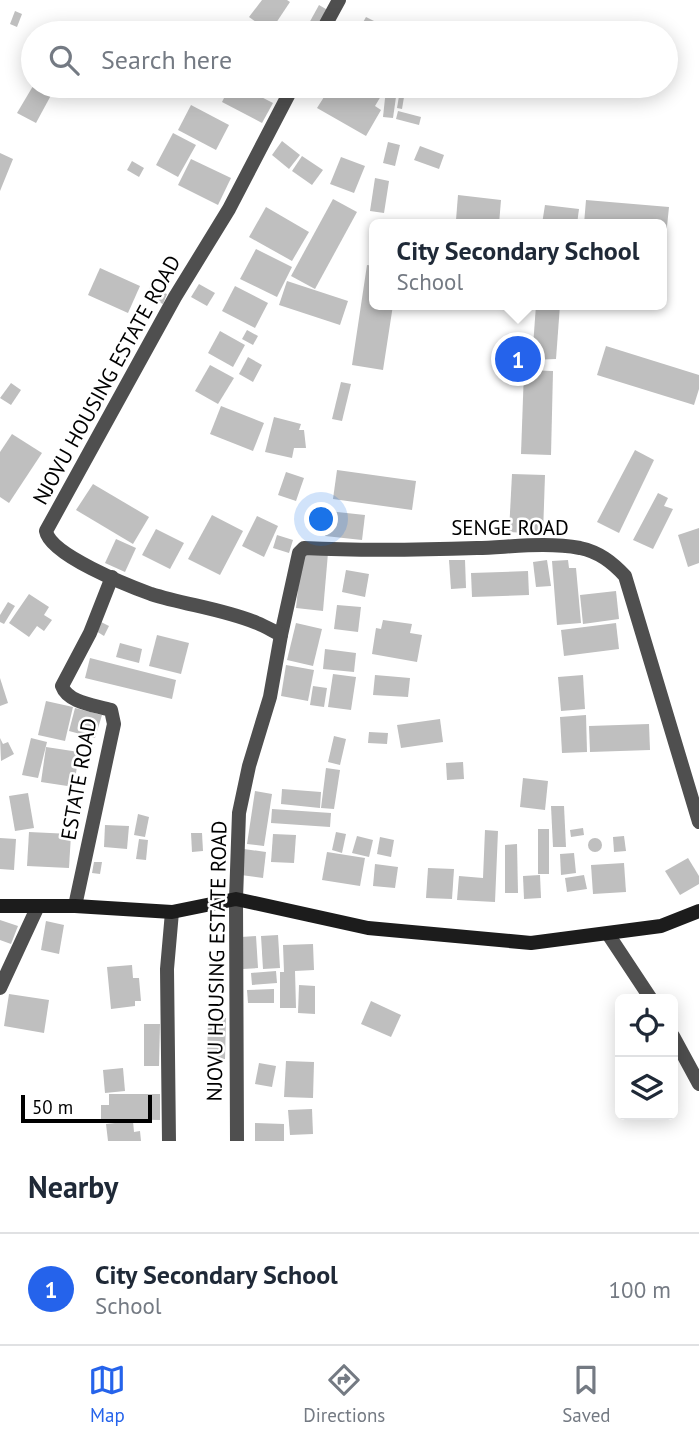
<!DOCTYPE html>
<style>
:root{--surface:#fff;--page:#f6f6f7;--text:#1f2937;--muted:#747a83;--line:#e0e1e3;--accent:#2563eb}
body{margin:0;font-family:"PT Sans",sans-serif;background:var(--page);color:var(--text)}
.controls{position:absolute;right:21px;bottom:21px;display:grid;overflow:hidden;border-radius:10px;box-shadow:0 4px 18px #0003}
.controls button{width:63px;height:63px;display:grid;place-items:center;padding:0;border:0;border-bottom:2px solid var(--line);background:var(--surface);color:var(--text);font:35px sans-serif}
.scale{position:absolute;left:21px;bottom:18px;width:131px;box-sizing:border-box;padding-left:7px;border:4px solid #000;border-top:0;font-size:19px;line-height:24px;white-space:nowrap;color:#000;-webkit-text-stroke:5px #fff;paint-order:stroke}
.you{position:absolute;left:322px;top:520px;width:24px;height:24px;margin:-18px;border:5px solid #fff;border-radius:50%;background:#1a73e8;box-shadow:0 0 0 10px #1a73e833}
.badge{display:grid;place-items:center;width:46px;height:46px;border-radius:50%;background:var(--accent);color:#fff;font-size:23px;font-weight:700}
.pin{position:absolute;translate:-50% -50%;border:4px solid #fff;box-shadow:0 2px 7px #0006}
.popup{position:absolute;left:369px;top:219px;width:298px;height:91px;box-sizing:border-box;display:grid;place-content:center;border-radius:10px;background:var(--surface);filter:drop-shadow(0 2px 5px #0005);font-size:23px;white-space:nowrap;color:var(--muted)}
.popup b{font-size:26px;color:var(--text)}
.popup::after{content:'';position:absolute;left:50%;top:100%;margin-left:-14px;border:14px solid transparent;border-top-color:var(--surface)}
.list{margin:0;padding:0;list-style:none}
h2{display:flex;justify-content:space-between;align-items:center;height:91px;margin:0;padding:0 28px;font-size:30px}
h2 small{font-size:23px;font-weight:400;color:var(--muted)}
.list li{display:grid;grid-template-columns:46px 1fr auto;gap:21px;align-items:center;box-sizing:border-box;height:112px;padding:0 28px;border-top:2px solid var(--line)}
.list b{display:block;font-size:26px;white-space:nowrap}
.list p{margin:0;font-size:23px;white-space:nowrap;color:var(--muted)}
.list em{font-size:23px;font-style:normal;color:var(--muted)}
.icon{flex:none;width:38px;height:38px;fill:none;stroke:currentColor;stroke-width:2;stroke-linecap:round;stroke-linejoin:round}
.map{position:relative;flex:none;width:699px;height:1141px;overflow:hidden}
.search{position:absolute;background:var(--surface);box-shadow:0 4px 18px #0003;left:21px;right:21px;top:21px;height:77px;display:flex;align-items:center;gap:18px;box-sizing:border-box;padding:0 24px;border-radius:38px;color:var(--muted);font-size:26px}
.sheet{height:203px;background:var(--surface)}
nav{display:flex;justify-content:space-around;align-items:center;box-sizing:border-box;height:98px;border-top:2px solid var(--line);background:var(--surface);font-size:19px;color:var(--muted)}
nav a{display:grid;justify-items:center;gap:4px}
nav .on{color:var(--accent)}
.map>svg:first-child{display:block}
</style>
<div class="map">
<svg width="699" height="1141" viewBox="0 0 699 1141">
<rect width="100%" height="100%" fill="#fff"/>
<!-- building -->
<g fill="#bfbfbf">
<path d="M262,0h25l3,2 -20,30 -21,-15z"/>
<path d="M319,5l12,7 -11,20 -12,-7z"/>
<path d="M15,11l7,3 -5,13 -7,-3z"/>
<path d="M366,17l32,16h-41z"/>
<path d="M253,25l12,8h-19z"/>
<path d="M33,86h23l-20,37 -19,-10z"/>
<path d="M230,86h10l33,17 -11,20 -40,-21z"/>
<path d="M331,86h56l-12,20 6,4 -15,26 -49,-28z"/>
<path d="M386,89l11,1 -4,28 -10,-1z"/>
<path d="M400,90l5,1 -3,18 -5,-1z"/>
<path d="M191,105l38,20 -13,25 -38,-20z"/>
<path d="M398,111l23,6 -2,8 -23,-6z"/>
<path d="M173,133l23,12 -18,32 -22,-12z"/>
<path d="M282,141l18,14 -11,14 -17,-14z"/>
<path d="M388,142l12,3 -5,21 -12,-3z"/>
<path d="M420,146l24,9 -5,14 -25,-9z"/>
<path d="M0,153l13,6 -13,32z"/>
<path d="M302,156l21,14 -11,15 -20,-14z"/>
<path d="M341,157l24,9 -11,27 -24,-9z"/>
<path d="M191,159l40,19 -13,27 -40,-20z"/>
<path d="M132,161l12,7 -5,9 -12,-7z"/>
<path d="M375,178l14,3 -5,32 -14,-2z"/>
<path d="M458,195l43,5 -2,24 -43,-4z"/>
<path d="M333,199l24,13 -42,77 -24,-13z"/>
<path d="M586,200l83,7 -5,49 -2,-1v-31h-78z"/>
<path d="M545,205l34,4 -2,15h-35z"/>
<path d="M266,207l43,25 -17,29 -43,-24z"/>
<path d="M256,249l36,18 -15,30 -37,-18z"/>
<path d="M367,265l7,1v39h19l-10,65 -31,-5z"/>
<path d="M100,268l40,18 -12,27 -40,-18z"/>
<path d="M287,281l61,20 -8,24 -61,-20z"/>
<path d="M199,284l16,9 -8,13 -16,-9z"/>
<path d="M235,286l33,17 -13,25 -33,-17z"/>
<path d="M150,287l17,7 -4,10 -17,-8z"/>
<path d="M536,305h24l-4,54 -24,1z"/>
<path d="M247,330l11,6 -5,9 -11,-6z"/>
<path d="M220,331l25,14 -12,22 -25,-14z"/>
<path d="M606,346l93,29v14l-5,16 -97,-30z"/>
<path d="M248,357l14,8 -9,17 -14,-8z"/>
<path d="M210,365l24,13 -16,26 -23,-13z"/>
<path d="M524,370l29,1 -2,84 -30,-1z"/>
<path d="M341,382l10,2 -9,37 -10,-2z"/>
<path d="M11,383l10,7 -10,15 -11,-7z"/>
<path d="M221,406l43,17 -11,28 -43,-17z"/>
<path d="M274,417l27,7 -2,6h5l2,18h-12l-2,10 -27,-6z"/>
<path d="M12,434l30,19 -33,50 -9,-6v-45z"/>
<path d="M635,450l19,10 -35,73 -22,-11z"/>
<path d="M337,470l79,11 -4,29 -79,-11z"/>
<path d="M286,472l18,6 -8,23 -18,-6z"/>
<path d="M512,474l33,1 -2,59 -34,-2z"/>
<path d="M93,484l56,33 -16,27 -57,-34z"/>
<path d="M658,493l10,5 -4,8 9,3 -20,40 -20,-9z"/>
<path d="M328,511l37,4 -3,25 -37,-4z"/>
<path d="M212,515l31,16 -23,44 -32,-16z"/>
<path d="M257,516l21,10 -14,31 -22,-11z"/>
<path d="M699,528v35l-11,4 -10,-32z"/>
<path d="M156,529l28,14 -14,26 -28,-14z"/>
<path d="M277,535l16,5 -4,13 -16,-5z"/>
<path d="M116,539l20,9 -11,24 -20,-9z"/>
<path d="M302,550l26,3 -5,58 -27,-3z"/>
<path d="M449,560h16l1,28 -15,1z"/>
<path d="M547,560l4,26 -15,1 -3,-25z"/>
<path d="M568,560l1,8h7l5,55 -24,2 -5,-64z"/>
<path d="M346,570l23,4 -4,23 -23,-5z"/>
<path d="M528,571l1,24 -57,2 -1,-24z"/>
<path d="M616,591l3,28 -36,5 -3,-29z"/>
<path d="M29,594l20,13 -5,8 8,5 -8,11 -7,-5 -8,11 -20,-14z"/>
<path d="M8,602l7,4 -11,18 -4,-2v-7z"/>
<path d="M337,605l24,2 -3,25 -24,-3z"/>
<path d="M383,620l29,4 -2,9 12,2 -5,27 -45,-8 4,-26 5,1z"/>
<path d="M101,622l8,4 -5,10 -8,-5z"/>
<path d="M296,623l26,6 -9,37 -26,-6z"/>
<path d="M616,623l3,26 -55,7 -3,-26z"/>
<path d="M157,635l32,8 -8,31 -32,-8z"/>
<path d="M120,643l22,6 -3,14 -23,-6z"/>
<path d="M325,649l31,4 -2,19 -31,-3z"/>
<path d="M90,658l86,22 -4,19 -87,-21z"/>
<path d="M286,665l28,5 -6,31 -27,-5z"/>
<path d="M333,674l23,3 -5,33 -23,-3z"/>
<path d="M375,675l35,3 -2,19 -35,-2z"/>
<path d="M583,675l2,34 -24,2 -3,-34z"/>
<path d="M0,678l8,25 -8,3z"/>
<path d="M313,686l14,2 -3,19 -14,-2z"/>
<path d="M46,701l27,6 -8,34 -27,-6z"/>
<path d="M75,708l27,7 -7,23 -26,-7z"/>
<path d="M586,715l1,37 -25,1 -2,-36z"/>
<path d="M440,719l3,23 -42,6 -4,-23z"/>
<path d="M649,724l1,26 -60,2 -1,-26z"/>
<path d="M369,732l19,1 -1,11 -19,-1z"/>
<path d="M334,736l12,3 -6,26 -12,-3z"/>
<path d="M0,738l3,6 5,-2 6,12 -13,7z"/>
<path d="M31,738l16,4 -9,36 -16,-3z"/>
<path d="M46,747l33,5 -5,35 -33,-5z"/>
<path d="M463,762l1,17 -17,1 -1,-17z"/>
<path d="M326,768l14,2 -6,39 -13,-1z"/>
<path d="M523,778l25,3 -3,29 -25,-3z"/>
<path d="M282,789l39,3 -1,16 -39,-4z"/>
<path d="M255,791l17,3 -8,52 -17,-2z"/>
<path d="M28,793l6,35 -19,3 -6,-35z"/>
<path d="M551,806h13l2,41h-13z"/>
<path d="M272,809l59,4 -1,14 -59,-4z"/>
<path d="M138,814l11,3 -4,20 -11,-2z"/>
<path d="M105,825l24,1 -2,23 -23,-2z"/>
<path d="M583,828l1,7 -13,2 -1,-7z"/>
<rect x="538" y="829" width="11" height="45"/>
<path d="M485,830l13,1 -3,71 -38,-2 2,-24 24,2z"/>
<path d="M29,832l42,2 -2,34 -42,-2z"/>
<path d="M336,832l10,2 -4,19 -10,-3z"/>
<path d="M191,833h11l1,18 -11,1z"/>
<path d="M273,834l23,1 -2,28 -23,-1z"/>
<path d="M357,836l16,4 -4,17 -17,-4z"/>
<path d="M624,836l2,15 -12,1 -1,-15z"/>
<path d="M380,837l14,3 -3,17 -14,-3z"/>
<circle cx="595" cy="845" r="7"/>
<path d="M0,838l16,1 -2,31 -14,-1z"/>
<path d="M139,839l9,1 -2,20 -10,-1z"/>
<path d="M517,844l1,49h-13v-48z"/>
<path d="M244,849l22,3 -3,26 -22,-3z"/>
<path d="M327,852l38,6 -5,28 -38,-6z"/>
<path d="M574,853l2,20 -15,2 -1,-21z"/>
<path d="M688,858l11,18v8l-19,11 -15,-24z"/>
<path d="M94,862h8l-2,12 -8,-1z"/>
<path d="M624,863l2,29 -33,2 -2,-29z"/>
<path d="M375,864l23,3 -3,21 -22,-2z"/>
<path d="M428,868l26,1 -2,30 -26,-1z"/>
<path d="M540,875l1,23 -17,1 -1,-23z"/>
<path d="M584,875l3,14 -20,3 -2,-14z"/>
<path d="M0,920l18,6 -7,18 -11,-4z"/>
<path d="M46,921l18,4 -5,29 -18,-4z"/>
<path d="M278,935l2,33 -17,1 -2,-33z"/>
<path d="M256,936l2,32 -15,1 -2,-32z"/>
<path d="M313,944l1,26 -19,1 1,37h-16v-36h4l-1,-27z"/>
<path d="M132,965l1,13h6l2,23h-6v5l-24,3 -4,-42z"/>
<path d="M276,971l1,12 -25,2 -1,-12z"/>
<path d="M299,985l16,1v28l-17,-1z"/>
<path d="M274,989v14h-26l-1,-13z"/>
<path d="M9,994l40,6 -5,33 -40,-7z"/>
<path d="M371,1001l30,14 -10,22 -30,-13z"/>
<path d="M208,1018h18l-1,41h-18z"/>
<path d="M144,1024h16l-1,42h-15z"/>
<path d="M286,1061l28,1 -1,36 -29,-1z"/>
<path d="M259,1063l17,3 -4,21 -17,-3z"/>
<path d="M123,1068l2,23 -20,2 -2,-23z"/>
<path d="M109,1094h51v26l-59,-1v-14h8z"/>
<path d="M312,1109l1,25 -23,1 -2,-25z"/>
<path d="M133,1121l1,11 6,-1 1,10h-33l-2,-17z"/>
<path d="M255,1123l29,1v17h-29z"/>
</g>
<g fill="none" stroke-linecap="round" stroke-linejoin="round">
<!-- street -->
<g stroke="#4f4f4f" stroke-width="14">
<path d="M321,33l18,-33"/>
<path d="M281,635l18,-82 5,-5c58,3 116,2 173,0 34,-1 70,-6 103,0 19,4 32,14 45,28l74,246"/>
<path d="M75,906l39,-182 -3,-14c-16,-5 -43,-7 -49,-24l28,-53 22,-56"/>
<path d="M608,934l43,65"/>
<path d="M0,988l38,-82"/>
<path d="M673,1036l26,48"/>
<path d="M169,1141l-2,-172 5,-57"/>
<path d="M237,1141l-1,-242 3,-86 10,-47 21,-69 11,-62c-8,-4 -16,-9 -24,-12 -34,-14 -71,-18 -106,-29 -22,-8 -101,-39 -105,-63l129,-234 54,-88 64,-123"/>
</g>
<!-- secondary -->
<path stroke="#1c1c1c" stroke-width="14" d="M0,906h75l97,6 64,-13 132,29 163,15 130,-17 38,-15"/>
</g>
<g text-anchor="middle" stroke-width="5" stroke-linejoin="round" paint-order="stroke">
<!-- street labels -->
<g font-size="21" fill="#000" stroke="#fff">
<text transform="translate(107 380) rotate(-61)" y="7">NJOVU HOUSING ESTATE ROAD</text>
<text x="510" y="535">SENGE ROAD</text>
<text transform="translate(79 779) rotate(-80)" y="7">ESTATE ROAD</text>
<text transform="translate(217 961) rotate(-89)" y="7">NJOVU HOUSING ESTATE ROAD</text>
</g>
</g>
</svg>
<div class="controls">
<button><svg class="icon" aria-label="locate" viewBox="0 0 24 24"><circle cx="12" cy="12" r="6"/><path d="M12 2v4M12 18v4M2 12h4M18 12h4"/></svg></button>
<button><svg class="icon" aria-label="layers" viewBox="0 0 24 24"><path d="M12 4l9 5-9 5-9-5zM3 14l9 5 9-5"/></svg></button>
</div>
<div class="scale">50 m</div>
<div class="you"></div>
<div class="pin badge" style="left:518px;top:359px">1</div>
<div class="popup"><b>City Secondary School</b>School</div>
<div class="search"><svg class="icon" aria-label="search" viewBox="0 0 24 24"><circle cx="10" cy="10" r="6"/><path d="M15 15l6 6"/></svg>Search here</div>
</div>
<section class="sheet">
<h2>Nearby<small></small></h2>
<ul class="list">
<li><span class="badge">1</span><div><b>City Secondary School</b><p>School</p></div><em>100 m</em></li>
</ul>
</section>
<nav>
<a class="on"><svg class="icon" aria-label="map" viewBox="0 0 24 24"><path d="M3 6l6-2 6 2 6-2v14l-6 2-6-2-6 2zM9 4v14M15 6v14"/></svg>Map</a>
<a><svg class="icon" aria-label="directions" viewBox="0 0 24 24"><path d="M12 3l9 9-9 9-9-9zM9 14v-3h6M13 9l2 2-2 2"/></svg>Directions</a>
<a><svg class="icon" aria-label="saved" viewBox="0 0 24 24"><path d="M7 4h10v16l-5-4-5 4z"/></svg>Saved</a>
</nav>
